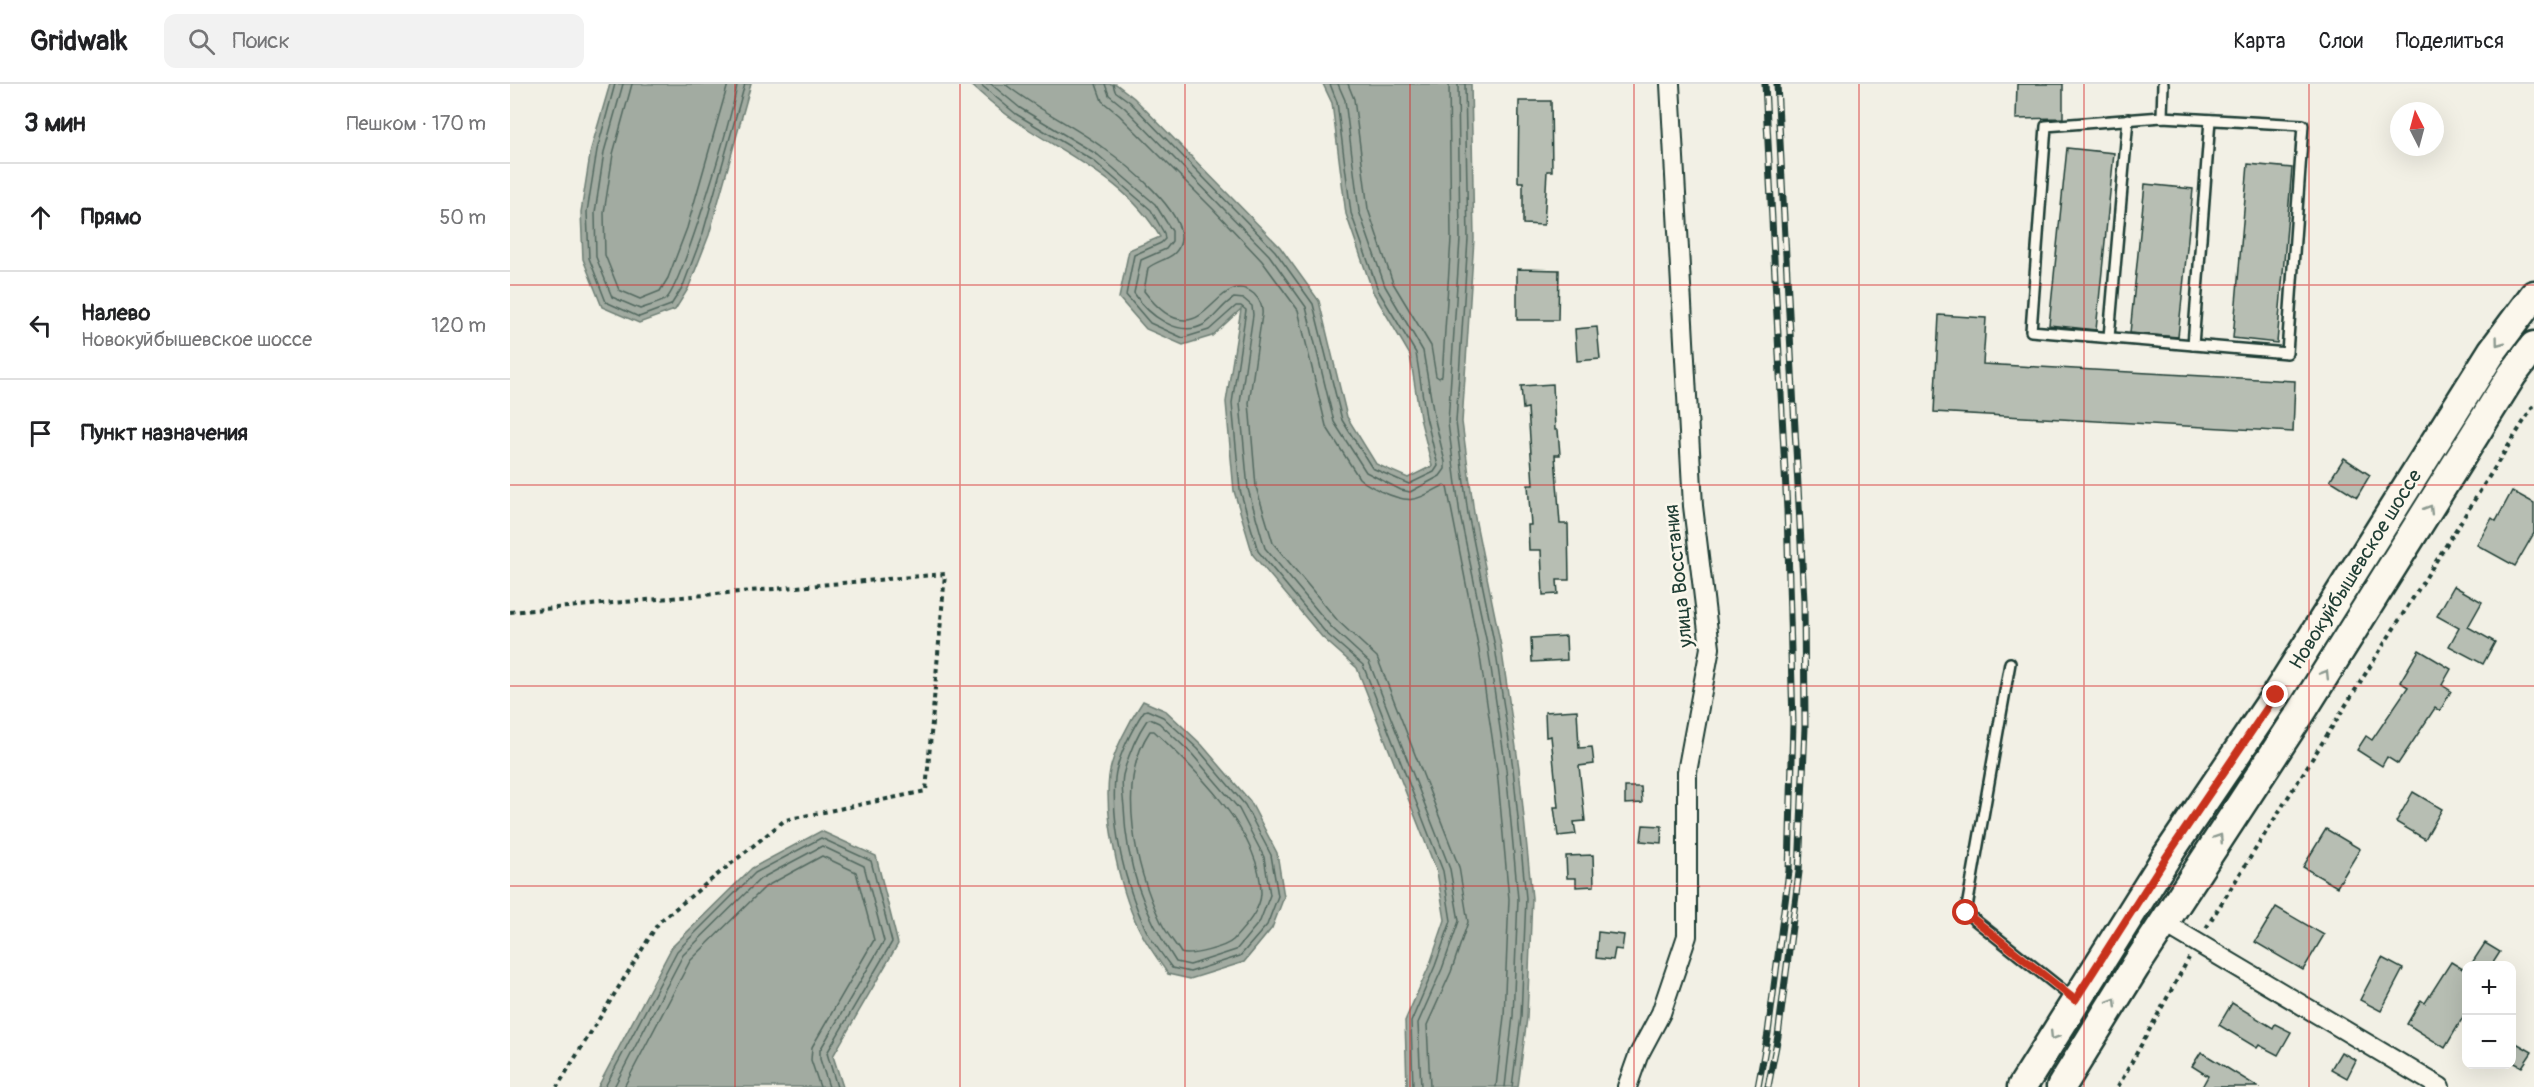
<!DOCTYPE html>
<html lang="ru">
<meta charset="utf-8">
<style>
:root{--surface:#fff;--page:#f2f2f2;--text:#202124;--muted:#757577;--line:#e0e0e0}
body{margin:0;font-family:Pangolin,sans-serif;background:var(--page);color:var(--text)}
.controls{position:absolute;right:18px;bottom:18px;display:grid;overflow:hidden;border-radius:12px;box-shadow:0 6px 24px #0002}
.controls button{width:54px;height:54px;display:grid;place-items:center;padding:0;border:0;border-bottom:2px solid var(--line);background:var(--surface);color:var(--text);font:30px sans-serif}
.compass{position:absolute;left:1880px;top:18px;width:54px;height:54px;border-radius:50%;background:var(--surface);box-shadow:0 6px 24px #0002;rotate:354deg}
.stop{position:absolute;width:18px;height:18px;margin:-14px;border:4px solid #c8321e;border-radius:50%;background:#fff}
.stop.end{background:#c8321e;border-color:#fff;box-shadow:0 2px 6px #0008}
.list{margin:0;padding:0;list-style:none}
h2{display:flex;justify-content:space-between;align-items:center;height:78px;margin:0;padding:0 24px;font-size:26px}
h2 small{font-size:20px;font-weight:400;color:var(--muted)}
.list li{display:grid;grid-template-columns:39px 1fr auto;gap:18px;align-items:center;box-sizing:border-box;height:108px;padding:0 24px;border-top:2px solid var(--line)}
.list b{display:block;font-size:22px;white-space:nowrap}
.list p{margin:0;font-size:20px;white-space:nowrap;color:var(--muted)}
.list em{font-size:20px;font-style:normal;color:var(--muted)}
.icon{flex:none;width:33px;height:33px;fill:none;stroke:currentColor;stroke-width:2;stroke-linecap:round;stroke-linejoin:round}
.map{position:relative;flex:none;width:2024px;height:1003px;overflow:hidden}
header{display:flex;align-items:center;gap:36px;box-sizing:border-box;height:84px;padding:0 30px;background:var(--surface);border-bottom:2px solid var(--line)}
header strong{font-size:28px}
nav{display:flex;gap:33px;margin-inline-start:auto;font-size:21px}
.search{width:420px;height:54px;background:var(--page);display:flex;align-items:center;gap:15px;box-sizing:border-box;padding:0 21px;border-radius:12px;color:var(--muted);font-size:22px}
main{display:flex}
aside{flex:1;background:var(--surface)}
.map>svg:first-child{display:block}
</style>
<header>
<strong>Gridwalk</strong>
<div class="search"><svg class="icon" aria-label="search" viewBox="0 0 24 24"><circle cx="10" cy="10" r="6"/><path d="M15 15l6 6"/></svg>Поиск</div>
<nav><a>Карта</a><a>Слои</a><a>Поделиться</a></nav>
</header>
<main>
<aside>
<h2>3 мин<small>Пешком · 170 m</small></h2>
<ul class="list">
<li><svg class="icon" aria-label="ahead" viewBox="0 0 24 24"><path d="M12 20V5M6 11l6-6 6 6"/></svg><div><b>Прямо</b></div><em>50 m</em></li>
<li><svg class="icon" aria-label="left" viewBox="0 0 24 24"><path d="M17 20v-9H6M10 6l-5 5 5 5"/></svg><div><b>Налево</b><p>Новокуйбышевское шоссе</p></div><em>120 m</em></li>
<li><svg class="icon" aria-label="arrive" viewBox="0 0 24 24"><path d="M6 21V4h12l-3 4 3 4H6"/></svg><div><b>Пункт назначения</b></div></li>
</ul>
</aside>
<div class="map">
<svg width="2024" height="1003" viewBox="0 0 2024 1003">
<rect width="100%" height="100%" fill="#f2f0e5"/>
<filter id="ink" filterUnits="userSpaceOnUse"><feTurbulence type="fractalNoise" baseFrequency=".0167" numOctaves="2"/><feDisplacementMap in="SourceGraphic" scale="12" xChannelSelector="R" yChannelSelector="G"/><feConvolveMatrix kernelMatrix="1 2 1 2 8 2 1 2 1" color-interpolation-filters="sRGB"/></filter>
<g filter="url(#ink)">
<!-- water -->
<g fill="#a2aba1" stroke="#6e7f75" stroke-width="1.5">
<path d="M100,0h141l-42,151 -21,54 -13,21 -36,13 -37,-16 -19,-48 -2,-47 10,-63z"/>
<path d="M460,0h146l18,14 146,149 39,54 28,116 29,47 32,14 24,-12 -12,-48 -10,-63 -37,-63 -27,-78 -14,-111 -9,-19h148l3,155 -12,183 12,91 27,133 18,122 13,130 -5,120 -9,69h-111l-2,-66 25,-57 15,-44 -8,-48 -80,-204 -35,-31 -69,-82 -19,-64 -8,-89 15,-93 -29,27 -29,9 -37,-16 -27,-31 10,-48 31,-13c-32,-57 -95,-82 -147,-118 -15,-10 -29,-23 -43,-35z"/>
<path d="M633,617l23,10 36,34 48,56 27,52 7,44 -12,31 -28,34 -54,17 -22,-5c-8,-12 -18,-25 -25,-38 -22,-38 -39,-115 -34,-160 3,-23 21,-56 34,-75z"/>
<path d="M311,747l55,25 22,88 -65,112 10,31h-245l74,-140 80,-79z"/>
</g>
<g fill="none" stroke-linecap="round" stroke-linejoin="round">
<!-- shore -->
<g stroke="#536960" stroke-width="1.5">
<path d="M105,0l-18,66 -10,62 2,46 17,44 33,15 32,-12 12,-19 20,-53 42,-149"/>
<path d="M113,0l-19,68 -9,61 1,44 16,40 28,12c7,-3 19,-5 26,-10 15,-12 69,-189 71,-215"/>
<path d="M122,0l-19,70 -9,59 1,42 14,35 21,9 20,-8 8,-13 19,-50 41,-144"/>
<path d="M470,0l36,30 78,47 57,49 13,23 1,6 -4,4 -27,12 -8,40 24,28 33,15 26,-8 27,-24h5l5,4 -14,93 8,87 18,61 68,82 37,32 80,206 8,50 -16,45 -24,56 2,65"/>
<path d="M481,0l29,24 78,47 57,49 17,27v10l-6,8 -25,11 -7,33c14,22 45,46 71,31 11,-7 18,-20 29,-26l10,1 8,7 1,9 -13,88 8,86 17,59 67,80 37,34 81,207 9,52 -17,48 -24,54 3,64"/>
<path d="M495,0c31,25 66,40 97,63 22,15 88,67 78,97 -4,15 -21,15 -32,24l-4,23c9,12 24,29 41,29 26,1 41,-49 69,-26 6,6 9,13 8,21l-13,88 7,84 17,56 65,78 39,36 82,210 9,55 -17,50 -24,53 3,62"/>
<path d="M586,0l6,17 17,14 94,94 49,52 36,49 28,116 33,52c6,6 14,9 21,13 32,14 34,10 64,-6l3,2 32,163 18,120 12,129 -5,117 -8,71"/>
<path d="M595,0l4,11 16,13 144,147 37,52 28,115 32,50 35,18 9,2 30,-16 5,-7v-7l-11,-46 -11,-65 -38,-65 -26,-75 -14,-111 -7,-16"/>
<path d="M603,0l2,7 15,11 145,149 38,53 29,116 30,48 37,16 25,-12 4,-6 -12,-49 -10,-64 -38,-63 -27,-77 -14,-111 -7,-18"/>
<path d="M838,0l6,15 14,110 25,74 38,63 5,30 3,2 3,-2 9,-137 -2,-155"/>
<path d="M948,0l2,155 -12,184 12,92 28,133 18,121 12,130 -5,117 -8,71"/>
<path d="M955,0l3,155 -12,183 12,92 27,133 18,121 13,130 -5,119 -9,70"/>
<path d="M637,626l16,7 35,32 47,56 26,50 7,41 -11,29 -27,31 -50,16 -18,-4c-9,-12 -19,-25 -26,-38 -21,-46 -35,-101 -31,-152 2,-20 18,-51 29,-67z"/>
<path d="M640,635l9,4 33,31 47,55 25,48 6,38 -10,26 -24,29 -46,15 -14,-3c-32,-48 -50,-97 -52,-155 -1,-10 -3,-22 -1,-32 5,-19 13,-39 24,-55z"/>
<path d="M640,647h4c41,38 107,101 107,162 0,17 -17,35 -28,47 -7,7 -43,17 -52,13 -6,-10 -15,-20 -20,-31 -25,-52 -46,-139 -11,-191z"/>
<path d="M95,1003l72,-136 78,-78 66,-35 50,23 21,81 -65,111 10,34"/>
<path d="M104,1003l69,-132 77,-76 62,-33 42,20 20,75 -64,109v9l9,28"/>
<path d="M114,1003l66,-126 75,-74 57,-31 34,16 18,68 -62,107 -1,13 9,27"/>
</g>
</g>
<!-- building -->
<g fill="#b7beb3" stroke="#1f3d34" stroke-width="1.5">
<path d="M1507,0h46v34l-47,1z"/>
<path d="M1009,17h32l1,70h-5l-3,54 -21,-1v-42h-5z"/>
<path d="M1557,64l47,5 -18,177 -47,-5z"/>
<path d="M1738,80l44,4 -15,175 -44,-5z"/>
<path d="M1635,100l48,5 -15,148 -48,-4z"/>
<path d="M1007,185l42,1 -1,50h-41z"/>
<path d="M1429,231l47,3 -3,46 312,17 -2,51 -359,-20z"/>
<path d="M1087,243l3,32 -23,2 -2,-32z"/>
<path d="M1043,300l2,46h3l2,25h-5l5,69h8l1,56h-12l1,14 -15,1 -2,-45h-12l-1,-25h3l-3,-40h5l-5,-77 -5,1 -2,-23z"/>
<path d="M1834,374l26,17 -13,22 -27,-17z"/>
<path d="M2002,407l22,12v30l-19,33 -38,-21 15,-27 4,3z"/>
<path d="M1944,502l28,16 -14,25 27,15 -12,22 -34,-18 10,-18 -22,-12z"/>
<path d="M1056,552l1,24 -35,2 -1,-24z"/>
<path d="M1909,566l32,19 -9,16 9,6 -11,20 -5,-3 -37,56 -11,-7 -5,9 -25,-16 9,-14 6,4 36,-53 -8,-5z"/>
<path d="M1067,626l2,38 13,-1 2,17 -15,2 6,55 -11,1 2,12 -18,2 -4,-29h4l-7,-71 -5,1 -1,-25z"/>
<path d="M1115,703h16l1,16 -17,1z"/>
<path d="M1903,708l29,17 -17,30 -29,-17z"/>
<path d="M1133,741l19,1 -1,17 -20,-2z"/>
<path d="M1816,745l34,20 -23,38 -34,-20z"/>
<path d="M1083,771l1,31 -18,1v-9h-9l-1,-22z"/>
<path d="M1766,823l48,28 -21,35 -48,-28z"/>
<path d="M1088,848l26,3 -2,15 -7,-1 -2,11 -17,-2z"/>
<path d="M1975,859l15,9 -9,14h-21z"/>
<path d="M1872,874l21,11 -22,42 -21,-11z"/>
<path d="M1941,878l15,9v41l-21,36 -38,-24 14,-24 4,3z"/>
<path d="M1722,919l41,25 2,-4 16,8 -13,23 -19,-10 -2,3 -38,-23z"/>
<path d="M2001,956l21,12 -10,15 -11,-6z"/>
<path d="M1691,968l57,35h-56l6,-11 -16,-10z"/>
<path d="M1831,968l15,8 -9,18 -16,-9z"/>
</g>
<g fill="none" stroke-linecap="round" stroke-linejoin="round">
<!-- lane casing -->
<g stroke="#1f3d34" stroke-width="14">
<g id="lane">
<path d="M1652,33l141,8 -16,228 -256,-22 15,-205z"/>
<path d="M1652,33l1,-33"/>
<path d="M1599,253l19,-218"/>
<path d="M1683,261l17,-225"/>
<path d="M1500,579l-44,250 108,86"/>
</g>
</g>
<!-- street casing -->
<g stroke="#1f3d34" stroke-width="22">
<g id="street">
<path d="M1654,839l276,164"/>
<path d="M1117,1003l11,-31 23,-43 26,-77v-164l23,-124 -17,-142 -23,-422"/>
</g>
</g>
<!-- primary casing -->
<g stroke="#1f3d34" stroke-width="33">
<g id="primary">
<path d="M1512,1003l145,-231 109,-161 217,-345 41,-55"/>
<path d="M1551,1003l74,-120 167,-256 210,-336 22,-29"/>
</g>
</g>
<!-- path -->
<g stroke="#1f3d34" stroke-width="4" stroke-dasharray="4.5 4.5" stroke-linecap="butt">
<path d="M0,528l435,-38 -19,217 -141,29 -126,102 -102,165"/>
<path d="M1696,844l328,-523"/>
<path d="M1608,1003l71,-129"/>
</g>
<!-- lane -->
<use href="#lane" stroke="#fbf7ec" stroke-width="9"/>
<!-- street -->
<use href="#street" stroke="#fbf7ec" stroke-width="18"/>
<!-- primary -->
<use href="#primary" stroke="#fbf7ec" stroke-width="28"/>
<!-- rail casing -->
<g stroke="#1f3d34" stroke-width="7">
<g id="rail">
<path d="M1248,1003l10,-54 21,-162 4,-148 -6,-213 -22,-426"/>
<path d="M1258,1003l10,-51 21,-164 6,-145 -1,-126 -27,-517"/>
</g>
</g>
<!-- rail -->
<use href="#rail" stroke="#fbf7ec" stroke-width="4.5" stroke-dasharray="14" stroke-linecap="butt"/>
</g>
<!-- one-way arrows -->
<defs><path id="oneway-chevron" d="M-2-3.5L2.5 0L-2 3.5" fill="none" stroke-width="1.6" stroke-linecap="round" stroke-linejoin="round" transform="scale(1.5)"/></defs>
<g stroke="#8d9a90">
<use href="#oneway-chevron" transform="translate(1989 258) rotate(127)"/>
<use href="#oneway-chevron" transform="translate(1919 425) rotate(-58)"/>
<use href="#oneway-chevron" transform="translate(1815 590) rotate(-58)"/>
<use href="#oneway-chevron" transform="translate(1709 754) rotate(-57)"/>
<use href="#oneway-chevron" transform="translate(1603 918) rotate(-58)"/>
<use href="#oneway-chevron" transform="translate(1544 952) rotate(122)"/>
</g>
</g>
<g fill="none" stroke-linecap="round" stroke-linejoin="round" filter="url(#ink)">
<!-- route -->
<path stroke="#c8321e" stroke-width="8" d="M1456,829l109,87 92,-144 109,-161"/>
</g>
<!-- grid -->
<path fill="none" stroke="#d62828" stroke-width="1.5" stroke-opacity="0.55" d="M225,0v1003M450,0v1003M675,0v1003M900,0v1003M1124,0v1003M1349,0v1003M1574,0v1003M1799,0v1003M0,201h2024M0,401h2024M0,602h2024M0,802h2024"/>
<g text-anchor="middle" stroke-width="5" stroke-linejoin="round" paint-order="stroke">
<!-- street labels -->
<g font-size="20" fill="#1f3d34" stroke="#fbf7ec">
<text transform="translate(1845 485) rotate(-58)" y="7">Новокуйбышевское шоссе</text>
<text transform="translate(1168 492) rotate(-96)" y="7">улица Восстания</text>
</g>
</g>
</svg>
<div class="controls">
<button>+</button>
<button>−</button>
</div>
<svg class="compass" viewBox="-18 -18 36 36"><path d="M0-13l5 13h-10z" fill="#e53935"/><path d="M0 13l5-13h-10z" fill="#757577"/></svg>
<div class="stop" style="left:1456px;top:829px"></div>
<div class="stop end" style="left:1766px;top:611px"></div>
</div>
</main>
